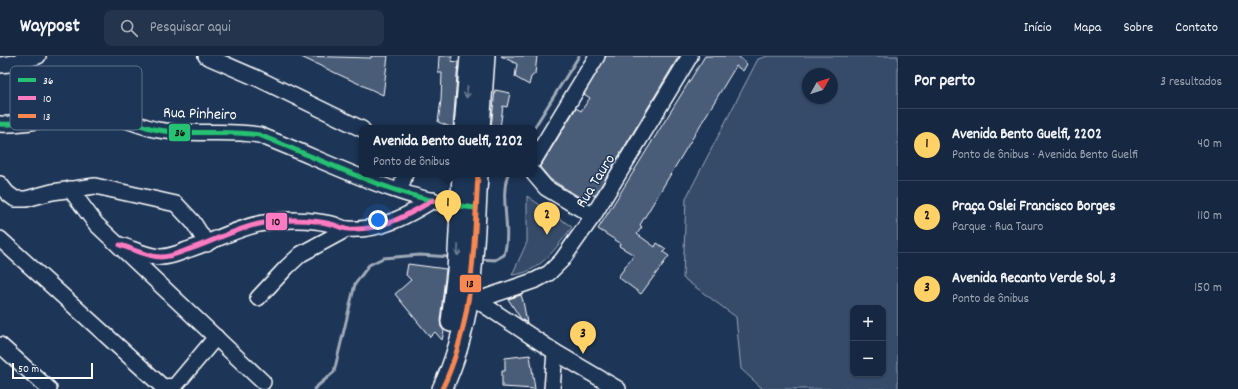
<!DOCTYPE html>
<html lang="pt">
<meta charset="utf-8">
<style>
:root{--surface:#162841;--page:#23344c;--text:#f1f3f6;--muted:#9ea6b1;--line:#35445a;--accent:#ffd166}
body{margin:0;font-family:Dekko,sans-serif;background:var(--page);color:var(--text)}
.controls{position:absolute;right:12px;bottom:12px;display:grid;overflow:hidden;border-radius:8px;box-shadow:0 1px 3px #0004}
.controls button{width:36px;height:36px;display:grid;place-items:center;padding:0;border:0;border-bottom:1px solid var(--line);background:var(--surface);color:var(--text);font:20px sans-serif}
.compass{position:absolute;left:802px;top:12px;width:36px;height:36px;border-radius:50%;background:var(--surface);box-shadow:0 1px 3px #0004;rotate:51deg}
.scale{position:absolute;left:12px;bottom:10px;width:81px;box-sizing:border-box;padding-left:4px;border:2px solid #fff;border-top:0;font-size:11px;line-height:14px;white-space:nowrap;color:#fff;-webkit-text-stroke:3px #1d3557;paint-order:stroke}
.you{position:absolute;left:378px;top:164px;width:14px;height:14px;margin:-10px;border:3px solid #fff;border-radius:50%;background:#1a73e8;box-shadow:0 0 0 6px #1a73e833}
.badge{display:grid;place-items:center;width:26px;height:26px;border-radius:50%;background:var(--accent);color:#111;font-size:13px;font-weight:700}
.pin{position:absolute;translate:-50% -33px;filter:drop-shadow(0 1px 2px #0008)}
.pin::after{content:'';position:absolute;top:21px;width:14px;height:12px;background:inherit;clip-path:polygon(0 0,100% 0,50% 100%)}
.popup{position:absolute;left:359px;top:69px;width:178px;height:52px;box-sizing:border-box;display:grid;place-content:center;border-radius:8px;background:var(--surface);filter:drop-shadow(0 1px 3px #0005);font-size:13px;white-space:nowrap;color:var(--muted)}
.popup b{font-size:15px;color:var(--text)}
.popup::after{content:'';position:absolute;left:50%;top:100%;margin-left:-8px;border:8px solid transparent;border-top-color:var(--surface)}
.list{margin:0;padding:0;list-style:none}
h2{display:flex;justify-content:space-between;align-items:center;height:52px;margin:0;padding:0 16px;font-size:17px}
h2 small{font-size:13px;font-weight:400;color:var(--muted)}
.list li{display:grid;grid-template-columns:26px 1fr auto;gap:12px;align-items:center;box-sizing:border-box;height:72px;padding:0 16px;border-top:1px solid var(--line)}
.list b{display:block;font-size:15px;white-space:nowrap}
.list p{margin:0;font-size:13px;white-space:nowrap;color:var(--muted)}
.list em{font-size:13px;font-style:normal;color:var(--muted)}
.icon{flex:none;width:22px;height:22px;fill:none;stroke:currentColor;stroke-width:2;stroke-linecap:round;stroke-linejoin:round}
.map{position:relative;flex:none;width:898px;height:333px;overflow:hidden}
header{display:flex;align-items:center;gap:24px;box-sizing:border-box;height:56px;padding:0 20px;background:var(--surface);border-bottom:1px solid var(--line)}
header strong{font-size:19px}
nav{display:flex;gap:22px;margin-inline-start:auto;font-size:14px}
.search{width:280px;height:36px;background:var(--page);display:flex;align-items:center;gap:10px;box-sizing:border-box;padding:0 14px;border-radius:8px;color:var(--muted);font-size:15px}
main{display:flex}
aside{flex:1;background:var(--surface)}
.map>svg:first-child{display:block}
</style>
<header>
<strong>Waypost</strong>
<div class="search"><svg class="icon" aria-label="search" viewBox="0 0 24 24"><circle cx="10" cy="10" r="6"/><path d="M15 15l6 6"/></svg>Pesquisar aqui</div>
<nav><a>Início</a><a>Mapa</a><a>Sobre</a><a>Contato</a></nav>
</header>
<main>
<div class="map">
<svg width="898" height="333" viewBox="0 0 898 333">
<rect width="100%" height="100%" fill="#1d3557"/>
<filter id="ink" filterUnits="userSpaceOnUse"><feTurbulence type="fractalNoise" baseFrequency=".025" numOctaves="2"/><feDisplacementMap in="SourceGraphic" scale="8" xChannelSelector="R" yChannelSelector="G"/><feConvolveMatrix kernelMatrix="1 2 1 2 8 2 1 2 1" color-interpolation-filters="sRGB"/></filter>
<g filter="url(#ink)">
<!-- green -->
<g fill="#364b69" stroke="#9aa5b4" fill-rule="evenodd">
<path d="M768,0h130v333h-135l-22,-20 -5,-52 -53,-39 3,-80 72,-139zM808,18h24v24h-24zM853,252h30v66h-30z"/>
<path d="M527,140l45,31c-16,21 -32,46 -60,48l15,-33z"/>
</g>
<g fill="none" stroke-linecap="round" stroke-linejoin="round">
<!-- stream -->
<g stroke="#a0aab8" stroke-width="3">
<path d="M534,72l45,-72"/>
<path d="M479,203l16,1 9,-5c8,-26 -5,-56 4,-81"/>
<path d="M314,333l20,-17 21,-88 14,-19 14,-7 37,-3 31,2"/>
</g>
</g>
<!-- building -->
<g fill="#4a5d79" stroke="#fff">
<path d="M299,0l72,2v-2h17l-5,39z"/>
<path d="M439,0h13l-1,5 7,1 -5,66 -15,-6 3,-22 1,-27h-4z"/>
<path d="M501,0h36l-2,18 -4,3 -2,8 -14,-8 2,-13z"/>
<path d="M606,0h73l-84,140 -6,-4 -5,8 -34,-21 -10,-12 36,-59 5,3 9,-13 -6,-4z"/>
<path d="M705,0h33l9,8 -4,7 -7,-5 -96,159 2,2 -5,7 18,13 2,-4 9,6 -3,3 6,4 -28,38 -23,-17 16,-22 -15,-9 1,-3 -22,-14z"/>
<path d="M495,34l15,3 -3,14 -4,-1 -3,22h-9z"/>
<path d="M408,208l38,5 -6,52 1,6 3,4 -2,9 -7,-8 -5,5 -35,-43 16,-14 -5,-5z"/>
<path d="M521,239l2,6 4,22 -6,-4 -13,-20z"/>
<path d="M530,299l5,34 -33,-2v-16h3v-13z"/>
</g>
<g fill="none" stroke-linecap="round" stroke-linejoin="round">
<!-- minor casing -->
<g stroke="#fff" stroke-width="18">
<g id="minor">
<path d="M206,0l53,23 103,50"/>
<path d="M0,9l9,-1 29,-8"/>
<path d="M0,68c32,2 62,-12 94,-11 21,0 43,13 64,17 34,6 67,-1 101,5 66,25 141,66 211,72"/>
<path d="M534,104l63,-104"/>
<path d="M534,118l12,14 47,28"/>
<path d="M0,128l7,9 8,6h11l26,-7 43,-6 81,18 17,18 14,22"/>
<path d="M70,133l26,35 167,158"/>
<path d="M400,135l5,-17"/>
<path d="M0,183l163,148 12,-1 41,-49"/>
<path d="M120,189c13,4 28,12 41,12 9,0 18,-4 26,-7 26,-8 51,-23 77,-27 20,-4 47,-4 67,1 6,1 11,5 17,5 32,2 59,-13 85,-29"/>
<path d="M472,241l83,55 63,37"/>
<path d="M258,242l29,-31 14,-13 46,-25"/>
<path d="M478,244l58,-20 13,-7 13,-13 31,-44 97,-160"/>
<path d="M0,289l49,44"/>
<path d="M552,333l3,-37"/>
</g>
</g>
<!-- major casing -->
<g stroke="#fff" stroke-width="22">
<g id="major">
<path d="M464,72l6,-72"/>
<path d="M480,72l5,-72"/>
<path d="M451,266l6,-51 5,-97"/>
<path d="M442,333c32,-66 32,-144 36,-215"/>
</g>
</g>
<!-- minor -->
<use href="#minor" stroke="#1d3557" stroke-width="15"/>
<!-- major -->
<use href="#major" stroke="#1d3557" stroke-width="19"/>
<!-- bus-1 casing -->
<g stroke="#1d3557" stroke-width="8">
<path id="bus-1" d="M0,68c32,2 62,-12 94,-11 21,0 43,13 64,17 34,6 67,-1 101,5 70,27 141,66 217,73"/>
</g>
<!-- bus-2 casing -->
<g stroke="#1d3557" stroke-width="8">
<path id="bus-2" d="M120,189c13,4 28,12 41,12 9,0 18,-4 26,-7 26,-8 51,-23 77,-27 20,-4 47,-4 67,1 6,1 11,5 17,5 32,2 59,-13 85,-29"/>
</g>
<!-- bus-3 casing -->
<g stroke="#1d3557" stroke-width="8">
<path id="bus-3" d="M442,333c32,-66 32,-144 36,-215"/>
</g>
<!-- bus-1 -->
<use href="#bus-1" stroke="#26c172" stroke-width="5"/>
<!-- bus-2 -->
<use href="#bus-2" stroke="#fe7ac1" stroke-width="5"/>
<!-- bus-3 -->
<use href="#bus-3" stroke="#f88751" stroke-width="5"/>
</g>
<!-- one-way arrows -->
<defs><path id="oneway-shaft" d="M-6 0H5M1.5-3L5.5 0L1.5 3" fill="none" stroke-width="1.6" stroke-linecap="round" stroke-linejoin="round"/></defs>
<g stroke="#6c7c92">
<use href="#oneway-shaft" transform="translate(467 36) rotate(95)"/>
<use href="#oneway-shaft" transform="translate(458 194) rotate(92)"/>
</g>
</g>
<g text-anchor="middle" stroke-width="3" stroke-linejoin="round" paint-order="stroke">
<!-- street labels -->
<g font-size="16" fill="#fff" stroke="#1d3557">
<text transform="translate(200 56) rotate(2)" y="6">Rua Pinheiro</text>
<text transform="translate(594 124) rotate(-58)" y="6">Rua Tauro</text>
</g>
</g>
<!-- legend -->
<rect x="10" y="10" width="132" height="64" rx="6" fill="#1d3557" stroke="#617289" stroke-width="1"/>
<rect x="18" y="22" width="18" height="4" fill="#26c172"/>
<rect x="18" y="40" width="18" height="4" fill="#fe7ac1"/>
<rect x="18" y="58" width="18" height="4" fill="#f88751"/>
<g font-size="11" fill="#fff">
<text x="43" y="28">36</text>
<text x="43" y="46">10</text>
<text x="43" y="64">13</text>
</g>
<g stroke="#1d3557" stroke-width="1.5">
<rect x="168" y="67" width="23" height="19" rx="4" fill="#26c172"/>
<rect x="265" y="156" width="23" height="19" rx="4" fill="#fe7ac1"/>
<rect x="459" y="218" width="23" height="19" rx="4" fill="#f88751"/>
</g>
<g font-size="11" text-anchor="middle" font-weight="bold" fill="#111">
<text x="180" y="80">36</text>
<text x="276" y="169">10</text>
<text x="470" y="231">13</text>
</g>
</svg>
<div class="controls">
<button>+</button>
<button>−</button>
</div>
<svg class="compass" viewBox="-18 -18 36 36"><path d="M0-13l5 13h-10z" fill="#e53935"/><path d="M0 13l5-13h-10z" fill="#9ea6b1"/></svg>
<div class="scale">50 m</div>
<div class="you"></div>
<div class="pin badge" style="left:448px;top:167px">1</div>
<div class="popup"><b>Avenida Bento Guelfi, 2202</b>Ponto de ônibus</div>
<div class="pin badge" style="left:547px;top:179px">2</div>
<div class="pin badge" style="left:583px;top:298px">3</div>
</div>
<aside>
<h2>Por perto<small>3 resultados</small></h2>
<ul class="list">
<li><span class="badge">1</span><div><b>Avenida Bento Guelfi, 2202</b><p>Ponto de ônibus · Avenida Bento Guelfi</p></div><em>40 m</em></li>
<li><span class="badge">2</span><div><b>Praça Oslei Francisco Borges</b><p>Parque · Rua Tauro</p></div><em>110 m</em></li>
<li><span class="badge">3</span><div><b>Avenida Recanto Verde Sol, 3</b><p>Ponto de ônibus</p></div><em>150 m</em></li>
</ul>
</aside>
</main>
